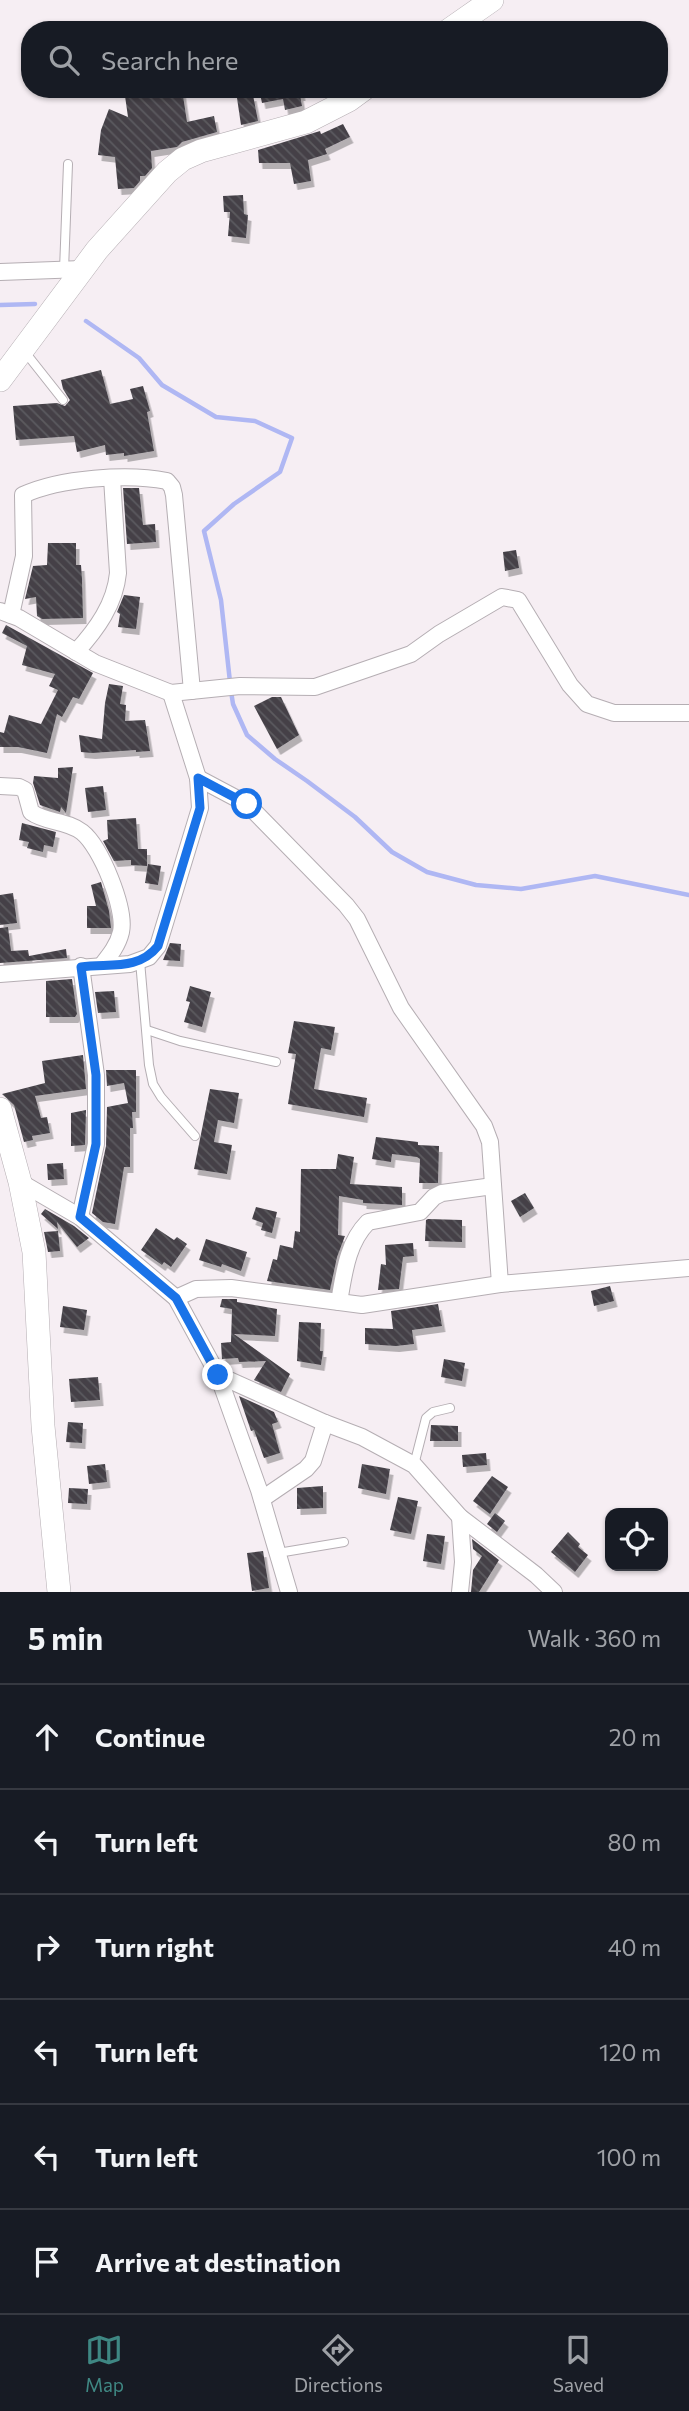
<!DOCTYPE html>
<meta charset="utf-8">
<style>
:root{--surface:#171b24;--page:#20242c;--text:#f1f3f6;--muted:#9ea1a6;--line:#363941;--accent:#3f8783}
body{margin:0;font-family:Commissioner,sans-serif;background:var(--page);color:var(--text)}
.controls{position:absolute;right:21px;bottom:21px;display:grid;overflow:hidden;border-radius:14px;box-shadow:0 2px 5px #0004}
.controls button{width:63px;height:63px;display:grid;place-items:center;padding:0;border:0;border-bottom:2px solid var(--line);background:var(--surface);color:var(--text);font:35px sans-serif}
.stop{position:absolute;width:21px;height:21px;margin:-16px;border:5px solid #1a73e8;border-radius:50%;background:#fff}
.stop.end{background:#1a73e8;border-color:#fff;box-shadow:0 2px 7px #0008}
.list{margin:0;padding:0;list-style:none}
h2{display:flex;justify-content:space-between;align-items:center;height:91px;margin:0;padding:0 28px;font-size:30px}
h2 small{font-size:23px;font-weight:400;color:var(--muted)}
.list li{display:grid;grid-template-columns:46px 1fr auto;gap:21px;align-items:center;box-sizing:border-box;height:105px;padding:0 28px;border-top:2px solid var(--line)}
.list b{display:block;font-size:26px;white-space:nowrap}
.list em{font-size:23px;font-style:normal;color:var(--muted)}
.icon{flex:none;width:38px;height:38px;fill:none;stroke:currentColor;stroke-width:2;stroke-linecap:round;stroke-linejoin:round}
.map{position:relative;flex:none;width:689px;height:1592px;overflow:hidden}
.search{position:absolute;background:var(--surface);box-shadow:0 2px 5px #0004;left:21px;right:21px;top:21px;height:77px;display:flex;align-items:center;gap:18px;box-sizing:border-box;padding:0 24px;border-radius:28px;color:var(--muted);font-size:26px}
.sheet{height:721px;background:var(--surface)}
nav{display:flex;justify-content:space-around;align-items:center;box-sizing:border-box;height:98px;border-top:2px solid var(--line);background:var(--surface);font-size:19px;color:var(--muted)}
nav a{display:grid;justify-items:center;gap:4px}
nav .on{color:var(--accent)}
.map>svg:first-child{display:block}
</style>
<div class="map">
<svg width="689" height="1592" viewBox="0 0 689 1592">
<defs>
<pattern id="building-back-hatch" width="6" height="6" patternUnits="userSpaceOnUse" patternTransform="scale(1.75)"><rect width="6" height="6" fill="#444147"/><path d="M-1 5l2 2M0 0l6 6M5-1l2 2" fill="none" stroke="#5c5a5f"/></pattern>
<filter id="shadow"><feDropShadow dx="3.5" dy="6" stdDeviation="0" flood-color="#0004"/></filter>
</defs>
<rect width="100%" height="100%" fill="#f6eef3"/>
<g fill="none" stroke-linecap="round" stroke-linejoin="round">
<!-- stream -->
<g stroke="#afb7f3" stroke-width="4.5">
<path d="M0,305l35,-1"/>
<path d="M86,321l53,37 23,27 54,32 39,4 37,17 -12,34 -46,32 -30,27 17,69 9,82"/>
<path d="M231,691l2,13 14,31 28,24 32,22 48,36 37,35 35,20 49,13 45,4 74,-13 94,19"/>
</g>
</g>
<!-- building -->
<g fill="url(#building-back-hatch)" filter="url(#shadow)">
<path d="M124,89h58l5,33 27,-6 3,16 -35,10 -5,5 -26,4 1,17 -7,8h-5v5l-6,7 -16,1 -3,-32 -17,-2 3,-25 8,-21 19,8z"/>
<path d="M259,89h42l1,6h-2l2,11 -17,4 -2,-11 -21,4z"/>
<path d="M253,95l5,26 -17,4 -4,-27z"/>
<path d="M343,124l7,13 -25,12 2,5 -19,6 3,21 -17,3 -4,-21h-31l-1,-13 62,-19 1,3z"/>
<path d="M243,195l1,19 4,1 -2,23 -18,-2 2,-24h-6l-1,-16z"/>
<path d="M101,370l9,34 23,-5 -3,-10 13,-3 7,25 -3,1 7,39 -30,5v-3l-18,2 -1,-10 -28,7 -3,-16 -58,4 -3,-34 44,-3 8,3 5,-6 -7,-11 -2,-9z"/>
<path d="M123,488h16l4,37 12,-1 1,18 -29,2z"/>
<path d="M48,543h28v22h5l1,14 1,39 -41,1 -5,-3 -1,-19 -11,2 8,-33 14,-1z"/>
<path d="M516,550l3,18 -14,3 -2,-19z"/>
<path d="M124,595l16,2 -4,32 -18,-2 2,-13 -3,-2z"/>
<path d="M6,625l87,48 -14,26 -6,-2 -11,20 -5,-3 -10,39 -29,-6h-18v-15l4,1 5,-18 32,9 17,-34 -9,-4 6,-12 -33,-9 5,-19 -25,-13z"/>
<path d="M109,684l14,2 -3,18 6,1 -1,16 20,-1 5,31 -14,1v-2l-44,3 -11,-1 -2,-17 23,4 3,-36z"/>
<path d="M272,697h9l18,38 -22,14 -23,-43z"/>
<path d="M73,767l-7,46 -5,-6 -1,5 -20,-7 -7,-22 1,-7 24,2v-10z"/>
<path d="M103,786l3,24 -18,2 -3,-24z"/>
<path d="M136,818l2,31h9v17l-16,-1v-5l-17,1 -11,-20 5,-2 -1,-19z"/>
<path d="M22,823l34,9 -3,15 -9,-2 -1,7 -16,-4 2,-6 -10,-2z"/>
<path d="M148,864l13,2 -3,19 -13,-2z"/>
<path d="M101,882l8,29 2,17h-24v-22h9l-5,-21z"/>
<path d="M13,893l4,30 -17,2v-30z"/>
<path d="M8,927l3,24 17,-1 1,6 37,-7 1,9 -67,5v-35z"/>
<path d="M170,943l11,1 -1,17 -17,-1z"/>
<path d="M72,979l5,35 -2,3h-29v-36z"/>
<path d="M190,986l21,6 -9,35 -18,-5 6,-20 -4,-1z"/>
<path d="M114,991l2,21 -18,1 -3,-21z"/>
<path d="M294,1021l41,6 -4,23 -10,-2 -7,41 53,9 -3,19 -76,-13 8,-50 -8,-1z"/>
<path d="M83,1055l3,34 -51,7 6,22 6,-1 3,16 -18,3 1,4 -9,2 -10,-37 -12,-11 43,-11 -3,-22z"/>
<path d="M106,1070h30v42h-4l1,16h-3v39h-6l-9,57 -12,-2 -11,-9 14,-67 1,-39 21,-4 -4,-20 -17,3z"/>
<path d="M210,1089l29,4 -5,30 -16,-3 -4,22 18,3 -5,29 -33,-5z"/>
<path d="M86,1110l-1,35 -14,1v-33z"/>
<path d="M376,1137l42,5v3l21,1 -1,37h-19l1,-24 -3,-2 -25,-3 -1,8 -19,-3z"/>
<path d="M338,1154l16,3 -4,27 52,3v18l-39,-2v-3l-24,-4 -1,39 7,1 -8,21 -7,33 -63,-9 6,-22 4,1 3,-15 13,3 2,-17 5,1 1,-63h35z"/>
<path d="M63,1163l1,16 -16,1 -1,-16z"/>
<path d="M525,1193l9,15 -14,9 -9,-16z"/>
<path d="M256,1207l21,5 -5,21 -11,-3 2,-7 -11,-4z"/>
<path d="M45,1209l29,17 15,12 -12,9 -20,-25 1,7 -17,-15z"/>
<path d="M428,1219l34,1v22l-37,-1 1,-21z"/>
<path d="M156,1228l18,12 3,-3 10,7 -16,23 -7,-5 -2,3 -21,-15z"/>
<path d="M58,1231l2,20 -12,1 -4,-20z"/>
<path d="M206,1239l41,13 -6,19 -19,-7 -1,3 -22,-7z"/>
<path d="M413,1243l1,13 -11,1 -4,32 -21,1 3,-26 5,1 -1,-20z"/>
<path d="M610,1286l4,15 -20,5 -3,-15z"/>
<path d="M222,1299h15v3l40,7 -2,27 -41,-2 56,40 -9,18 -27,-12 12,-19 -27,1 -1,-4 -16,1 -1,-16 10,-1 1,-33 -12,-2z"/>
<path d="M438,1304l4,22 -30,4 2,14 -18,2 -31,-2v-16l28,1 -2,-18z"/>
<path d="M63,1306l24,4 -3,20 -24,-3z"/>
<path d="M299,1322l22,1 -1,28h3l-2,14 -24,-4z"/>
<path d="M444,1359l21,4 -3,18 -21,-4z"/>
<path d="M98,1377l2,23 -29,2 -2,-23z"/>
<path d="M239,1396l35,16 4,10 -6,2 8,29 -16,5 -10,-28 -3,1z"/>
<path d="M68,1422l15,1 -1,20 -16,-1z"/>
<path d="M431,1425l27,1v15h-28z"/>
<path d="M486,1453l1,12 -24,2 -1,-12z"/>
<path d="M105,1464l2,18 -18,2 -2,-18z"/>
<path d="M362,1464l28,5 -4,25 -28,-6z"/>
<path d="M492,1476l16,11 -18,27 -17,-13z"/>
<path d="M323,1486v22l-26,1v-21z"/>
<path d="M69,1488l19,1 -1,15 -19,-1z"/>
<path d="M398,1497l20,4 -7,33 -21,-4z"/>
<path d="M495,1513l10,8 -8,11 -10,-8z"/>
<path d="M568,1532l12,12 -2,3 10,8 -13,17 -24,-20z"/>
<path d="M427,1534l18,2 -4,28 -18,-3z"/>
<path d="M472,1539l27,21 -20,32h-8l2,-22 9,-14 -9,-7z"/>
<path d="M263,1551l6,37 -17,3 -5,-38z"/>
</g>
<g fill="none" stroke-linecap="round" stroke-linejoin="round">
<!-- lane casing -->
<g stroke="#b5aeb3" stroke-width="10">
<g id="lane">
<path d="M64,270l4,-106"/>
<path d="M25,352l38,48"/>
<path d="M140,961l9,104 4,19 8,13 34,39"/>
<path d="M147,1030l33,11 96,21"/>
<path d="M414,1465l12,-47 7,-6 17,-4"/>
<path d="M278,1553l66,-11"/>
</g>
</g>
<!-- street casing -->
<g stroke="#b5aeb3" stroke-width="18">
<g id="street">
<path d="M0,272l82,-3"/>
<path d="M0,611l19,7 76,45 76,30 69,-7 75,1 96,-33 28,-20 63,-37 16,3 52,85 17,19 27,9h75"/>
<path d="M11,615l13,-59 -1,-61c37,-17 105,-22 144,-14l5,6 2,8 18,196"/>
<path d="M76,652c21,-23 39,-48 42,-79l-6,-95"/>
<path d="M198,778l49,26 99,101 11,14 44,89 83,118 6,16 10,142"/>
<path d="M0,786l19,1 6,3 6,22c15,11 36,8 51,20 19,15 44,77 39,100 -3,13 -11,23 -19,33"/>
<path d="M0,974l130,-10 19,-7 9,-11 42,-138 -2,-30 -27,-85"/>
<path d="M20,1182l60,35 96,81 42,77 41,115 30,102"/>
<path d="M80,1217l16,-73v-69l-15,-109"/>
<path d="M176,1298l20,-9 35,-1 131,17 138,-21 189,-16"/>
<path d="M339,1302c5,-28 8,-59 29,-80l52,-10 14,-15 8,-4 51,-7"/>
<path d="M218,1375l107,48 37,14 52,28 46,52 76,58 18,17"/>
<path d="M262,1499l44,-30 7,-8 12,-38"/>
<path d="M460,1517l3,45 -3,30"/>
</g>
</g>
<!-- secondary casing -->
<g stroke="#b5aeb3" stroke-width="24">
<g id="secondary">
<path d="M449,30l43,-30"/>
<path d="M0,380l97,-130 70,-78 16,-13 18,-8 105,-29 43,-22 15,-11"/>
<path d="M0,1109l20,73 14,70 9,174 16,166"/>
</g>
</g>
<!-- lane -->
<use href="#lane" stroke="#fff" stroke-width="8"/>
<!-- street -->
<use href="#street" stroke="#fff" stroke-width="16"/>
<!-- secondary -->
<use href="#secondary" stroke="#fff" stroke-width="23"/>
</g>
<g fill="none" stroke-linecap="round" stroke-linejoin="round">
<!-- route -->
<path stroke="#1a73e8" stroke-width="9" d="M218,1375l-42,-77 -96,-81 16,-73v-69l-15,-108c28,-4 57,4 77,-21l42,-138 -2,-30 49,26"/>
</g>
</svg>
<div class="controls">
<button><svg class="icon" aria-label="locate" viewBox="0 0 24 24"><circle cx="12" cy="12" r="6"/><path d="M12 2v4M12 18v4M2 12h4M18 12h4"/></svg></button>
</div>
<div class="stop" style="left:247px;top:804px"></div>
<div class="stop end" style="left:218px;top:1375px"></div>
<div class="search"><svg class="icon" aria-label="search" viewBox="0 0 24 24"><circle cx="10" cy="10" r="6"/><path d="M15 15l6 6"/></svg>Search here</div>
</div>
<section class="sheet">
<h2>5 min<small>Walk · 360 m</small></h2>
<ul class="list">
<li><svg class="icon" aria-label="ahead" viewBox="0 0 24 24"><path d="M12 20V5M6 11l6-6 6 6"/></svg><div><b>Continue</b></div><em>20 m</em></li>
<li><svg class="icon" aria-label="left" viewBox="0 0 24 24"><path d="M17 20v-9H6M10 6l-5 5 5 5"/></svg><div><b>Turn left</b></div><em>80 m</em></li>
<li><svg class="icon" aria-label="right" viewBox="0 0 24 24"><path d="M7 20v-9h11M14 6l5 5-5 5"/></svg><div><b>Turn right</b></div><em>40 m</em></li>
<li><svg class="icon" aria-label="left" viewBox="0 0 24 24"><path d="M17 20v-9H6M10 6l-5 5 5 5"/></svg><div><b>Turn left</b></div><em>120 m</em></li>
<li><svg class="icon" aria-label="left" viewBox="0 0 24 24"><path d="M17 20v-9H6M10 6l-5 5 5 5"/></svg><div><b>Turn left</b></div><em>100 m</em></li>
<li><svg class="icon" aria-label="arrive" viewBox="0 0 24 24"><path d="M6 21V4h12l-3 4 3 4H6"/></svg><div><b>Arrive at destination</b></div></li>
</ul>
</section>
<nav>
<a class="on"><svg class="icon" aria-label="map" viewBox="0 0 24 24"><path d="M3 6l6-2 6 2 6-2v14l-6 2-6-2-6 2zM9 4v14M15 6v14"/></svg>Map</a>
<a><svg class="icon" aria-label="directions" viewBox="0 0 24 24"><path d="M12 3l9 9-9 9-9-9zM9 14v-3h6M13 9l2 2-2 2"/></svg>Directions</a>
<a><svg class="icon" aria-label="saved" viewBox="0 0 24 24"><path d="M7 4h10v16l-5-4-5 4z"/></svg>Saved</a>
</nav>
